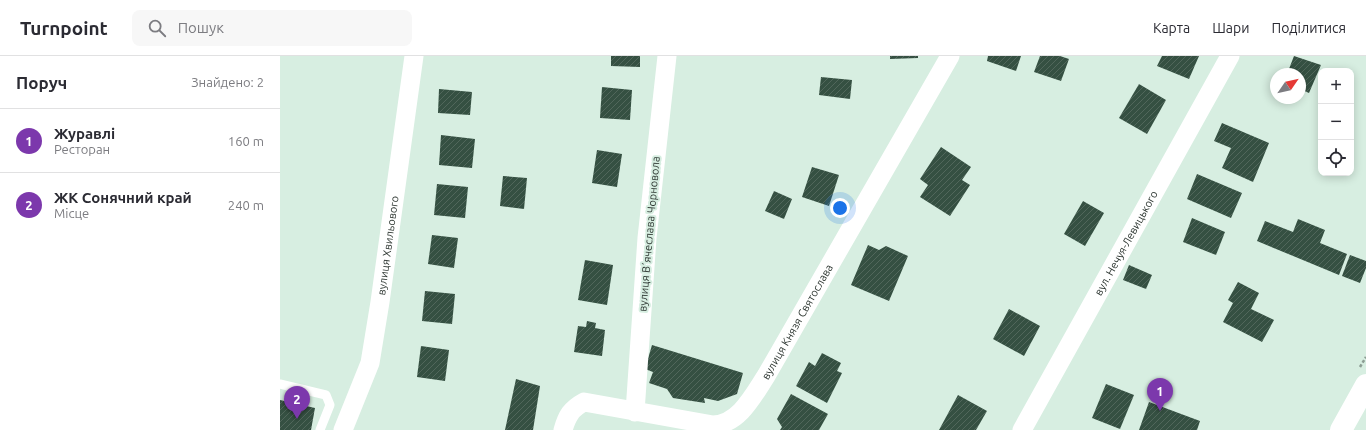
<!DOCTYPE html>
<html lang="uk">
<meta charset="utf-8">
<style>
:root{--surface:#fff;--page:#f7f7f7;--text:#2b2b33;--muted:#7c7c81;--line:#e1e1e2;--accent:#7c38ac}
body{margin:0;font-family:Ubuntu,sans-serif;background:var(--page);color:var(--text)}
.controls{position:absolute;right:12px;top:12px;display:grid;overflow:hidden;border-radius:8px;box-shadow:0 2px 10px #0003}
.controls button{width:36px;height:36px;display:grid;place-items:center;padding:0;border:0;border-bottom:1px solid var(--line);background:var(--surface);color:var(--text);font:20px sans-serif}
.compass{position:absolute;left:990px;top:12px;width:36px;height:36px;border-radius:50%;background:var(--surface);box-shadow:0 2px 10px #0003;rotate:56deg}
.you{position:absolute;left:560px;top:152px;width:14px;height:14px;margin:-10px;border:3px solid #fff;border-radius:50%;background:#1a73e8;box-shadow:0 0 0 6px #1a73e833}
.badge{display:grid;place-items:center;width:26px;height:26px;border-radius:50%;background:var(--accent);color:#fff;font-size:13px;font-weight:700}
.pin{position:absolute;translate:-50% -33px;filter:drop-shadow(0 1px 2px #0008)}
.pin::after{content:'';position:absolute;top:21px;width:14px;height:12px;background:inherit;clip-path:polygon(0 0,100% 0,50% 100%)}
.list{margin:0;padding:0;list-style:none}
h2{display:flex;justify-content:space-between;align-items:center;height:52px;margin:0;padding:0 16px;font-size:17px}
h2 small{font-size:13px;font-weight:400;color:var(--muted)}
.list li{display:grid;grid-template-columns:26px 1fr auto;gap:12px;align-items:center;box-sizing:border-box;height:64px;padding:0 16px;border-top:1px solid var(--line)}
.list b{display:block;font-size:15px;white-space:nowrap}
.list p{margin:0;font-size:13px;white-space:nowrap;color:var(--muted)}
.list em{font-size:13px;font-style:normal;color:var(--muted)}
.icon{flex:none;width:22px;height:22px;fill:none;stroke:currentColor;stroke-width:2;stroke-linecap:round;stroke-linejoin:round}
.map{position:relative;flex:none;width:1086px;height:374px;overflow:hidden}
header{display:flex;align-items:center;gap:24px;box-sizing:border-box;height:56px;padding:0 20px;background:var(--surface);border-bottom:1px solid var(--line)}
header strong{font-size:19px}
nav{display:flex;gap:22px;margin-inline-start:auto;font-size:14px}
.search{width:280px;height:36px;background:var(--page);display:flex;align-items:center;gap:10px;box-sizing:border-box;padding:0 14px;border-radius:8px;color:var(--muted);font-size:15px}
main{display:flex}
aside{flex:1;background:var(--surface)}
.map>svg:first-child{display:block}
</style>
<header>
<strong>Turnpoint</strong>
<div class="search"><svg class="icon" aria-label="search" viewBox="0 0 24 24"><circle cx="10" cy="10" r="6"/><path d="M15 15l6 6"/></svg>Пошук</div>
<nav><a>Карта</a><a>Шари</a><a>Поділитися</a></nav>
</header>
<main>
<aside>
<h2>Поруч<small>Знайдено: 2</small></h2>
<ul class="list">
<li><span class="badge">1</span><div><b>Журавлі</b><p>Ресторан</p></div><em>160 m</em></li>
<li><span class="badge">2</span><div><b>ЖК Сонячний край</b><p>Місце</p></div><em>240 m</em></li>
</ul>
</aside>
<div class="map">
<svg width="1086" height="374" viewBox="0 0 1086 374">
<defs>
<pattern id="building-hatch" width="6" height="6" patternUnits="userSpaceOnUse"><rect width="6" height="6" fill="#355042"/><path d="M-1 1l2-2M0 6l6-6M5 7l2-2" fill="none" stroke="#51675b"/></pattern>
</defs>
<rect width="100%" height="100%" fill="#d7eee1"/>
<!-- building -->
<g fill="url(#building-hatch)">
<path d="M331,0h29v11l-29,-1z"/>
<path d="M610,0h28v2l-28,1z"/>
<path d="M708,0h33l-5,15 -29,-10z"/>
<path d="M760,0h20l9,3 -8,22 -27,-9z"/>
<path d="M882,0h37l-10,23 -32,-13z"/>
<path d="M1014,0l27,9 -12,28 -9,-4v-15h-13z"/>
<path d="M541,21l31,3 -2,19 -31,-4z"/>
<path d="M859,28l27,16 -19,34 -28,-16z"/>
<path d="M322,31l30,3 -2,30 -30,-2z"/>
<path d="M159,33l33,3 -2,23 -32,-2z"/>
<path d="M942,67l47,20 -16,39 -31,-14 9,-20 -17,-7z"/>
<path d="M161,79l34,4 -3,29 -33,-3z"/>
<path d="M661,91l30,20 -9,13 8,5 -20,31 -30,-19 8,-12 -8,-6z"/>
<path d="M317,94l25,4 -5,33 -25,-4z"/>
<path d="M532,111l27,8 -10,31 -27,-9z"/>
<path d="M917,118l45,19 -11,25 -44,-19z"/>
<path d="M223,120l24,2 -3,31 -24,-3z"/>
<path d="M157,128l31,3 -3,31 -31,-3z"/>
<path d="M494,135l18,8 -8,20 -19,-8z"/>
<path d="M803,145l21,12 -19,33 -21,-12z"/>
<path d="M912,162l33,14 -9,23 -33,-13z"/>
<path d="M1018,163l27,11 -5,13 27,11 -8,21 -82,-34 8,-20 28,11z"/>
<path d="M152,179l26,3 -4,30 -26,-4z"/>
<path d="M588,189l11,5 7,-4 22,10 -19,45 -38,-16z"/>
<path d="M1070,199l16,6v7l-6,15 -18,-7z"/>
<path d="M305,204l28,5 -6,40 -29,-5z"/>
<path d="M849,209l23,10 -6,14 -23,-9z"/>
<path d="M958,226l21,11 -8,16 23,11 -12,22 -39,-20 10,-19 -5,-3z"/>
<path d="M145,235l30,3 -3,30 -30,-3z"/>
<path d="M729,253l31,17 -16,30 -31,-17z"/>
<path d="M307,265l9,2 -1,5 10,2 -3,26 -28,-4 4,-26 8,1z"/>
<path d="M372,289l91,28 -6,21 -19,7 -14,-3 1,5 -32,-5 -6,-9 -18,-6 4,-11 -8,-3z"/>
<path d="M141,290l28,4 -4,31 -28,-4z"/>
<path d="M542,297l19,10 -4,8 5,2 -15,30 -31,-17 13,-24 6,4z"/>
<path d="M236,323l24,7 -7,44h-28z"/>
<path d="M826,328l28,11 -14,34 -28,-11z"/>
<path d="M511,338l37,20 -9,16h-39l2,-3 -5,-8z"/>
<path d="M678,339l29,16 -11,19h-37z"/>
<path d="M0,344l35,8 -4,22h-31z"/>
<path d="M869,346l51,19 -3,9h-58z"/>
</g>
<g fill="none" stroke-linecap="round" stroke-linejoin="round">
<!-- path -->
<path stroke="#8c9d93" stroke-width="2.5" stroke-dasharray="3 2" stroke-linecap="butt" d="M1080,311l6,-10"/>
<!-- lane -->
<path stroke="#fff" stroke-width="9" d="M0,328l46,11 4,10 -10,25"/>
<!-- street -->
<g stroke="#fff" stroke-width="19">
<path d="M355,356l12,-174 20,-182"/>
<path id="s1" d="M63,374l27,-67 10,-61 34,-246"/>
<path id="s2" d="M283,374c4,-14 8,-21 21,-28l129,23c26,-1 40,-29 53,-49l184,-320"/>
<path id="s3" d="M742,374l208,-374"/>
</g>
<!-- highway -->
<path stroke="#fff" stroke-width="22" d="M1061,374l25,-45"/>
</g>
<g text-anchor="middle" stroke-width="4" stroke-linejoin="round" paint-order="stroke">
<!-- street labels -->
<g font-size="11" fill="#2d3631" stroke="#d7eee1">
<text transform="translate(369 178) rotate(-85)" y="4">вулиця Вʼячеслава Чорновола</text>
<text dy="4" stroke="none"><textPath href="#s3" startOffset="214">вул. Нечуя-Левицького</textPath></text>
<text dy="4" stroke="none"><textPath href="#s1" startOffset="191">вулиця Хвильового</textPath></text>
<text dy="4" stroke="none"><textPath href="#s2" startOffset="305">вулиця Князя Святослава</textPath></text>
</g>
</g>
</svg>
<div class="controls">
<button>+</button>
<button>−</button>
<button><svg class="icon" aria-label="locate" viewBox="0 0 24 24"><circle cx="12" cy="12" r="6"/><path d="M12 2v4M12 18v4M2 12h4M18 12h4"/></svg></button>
</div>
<svg class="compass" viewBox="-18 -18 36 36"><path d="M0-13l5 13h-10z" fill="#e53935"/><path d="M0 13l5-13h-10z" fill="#7c7c81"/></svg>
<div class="you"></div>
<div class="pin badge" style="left:880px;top:355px">1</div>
<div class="pin badge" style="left:17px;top:363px">2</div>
</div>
</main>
